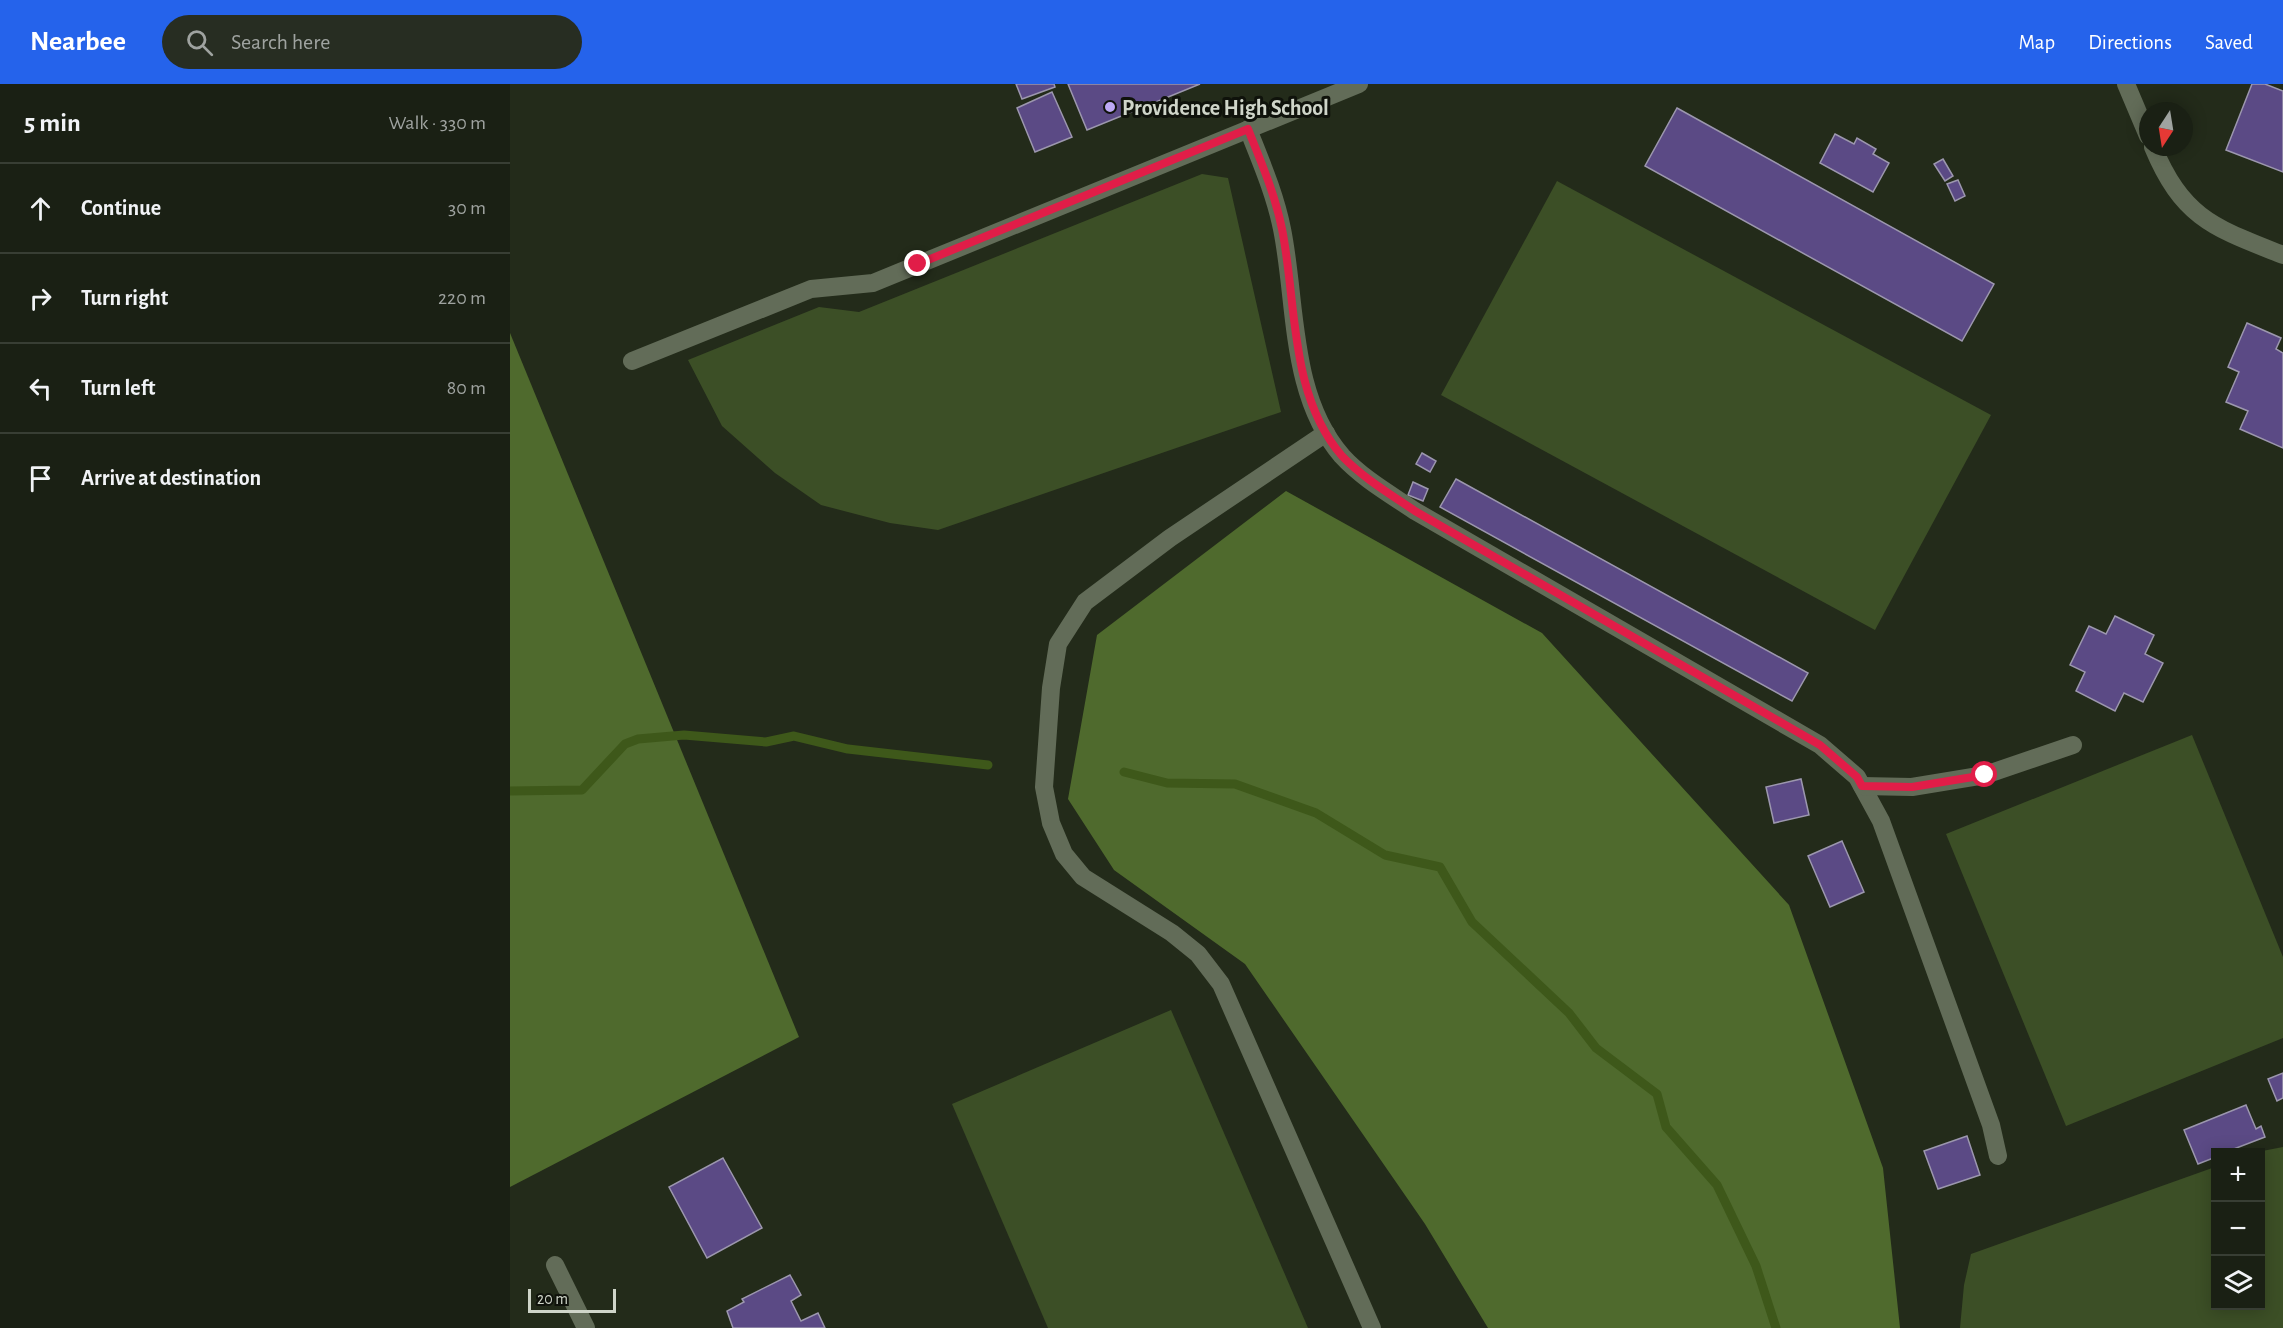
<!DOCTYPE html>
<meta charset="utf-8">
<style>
:root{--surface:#1a2014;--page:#272d22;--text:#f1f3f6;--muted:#9fa3a0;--line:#383e34;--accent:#2563eb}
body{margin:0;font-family:"Alegreya Sans",sans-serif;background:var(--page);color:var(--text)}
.controls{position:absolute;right:18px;bottom:18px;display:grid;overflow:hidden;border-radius:0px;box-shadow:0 3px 15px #0003}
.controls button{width:54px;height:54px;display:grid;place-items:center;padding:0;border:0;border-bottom:2px solid var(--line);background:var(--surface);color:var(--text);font:30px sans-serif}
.compass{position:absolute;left:1629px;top:18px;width:54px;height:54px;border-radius:50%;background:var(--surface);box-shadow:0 3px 15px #0003;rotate:192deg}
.scale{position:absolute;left:18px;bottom:15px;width:88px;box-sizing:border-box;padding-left:6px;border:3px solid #cfd5c9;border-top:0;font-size:16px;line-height:21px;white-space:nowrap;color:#cfd5c9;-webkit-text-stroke:4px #0f120b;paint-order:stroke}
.stop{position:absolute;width:18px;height:18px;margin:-14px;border:4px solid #e11d48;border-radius:50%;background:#fff}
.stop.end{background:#e11d48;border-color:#fff;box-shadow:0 2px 6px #0008}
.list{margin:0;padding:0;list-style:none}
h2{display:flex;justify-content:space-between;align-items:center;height:78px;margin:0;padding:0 24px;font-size:26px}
h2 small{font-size:20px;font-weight:400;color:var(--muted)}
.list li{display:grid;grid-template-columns:39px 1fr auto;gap:18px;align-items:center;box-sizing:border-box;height:90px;padding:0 24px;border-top:2px solid var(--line)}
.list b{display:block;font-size:22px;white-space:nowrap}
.list em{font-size:20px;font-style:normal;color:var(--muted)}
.icon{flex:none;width:33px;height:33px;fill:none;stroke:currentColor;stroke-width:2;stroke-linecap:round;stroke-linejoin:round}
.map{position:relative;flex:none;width:1773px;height:1244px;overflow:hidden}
header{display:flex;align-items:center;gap:36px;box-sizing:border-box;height:84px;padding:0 30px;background:var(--accent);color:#fff}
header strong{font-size:28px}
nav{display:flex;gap:33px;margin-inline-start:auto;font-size:21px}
.search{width:420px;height:54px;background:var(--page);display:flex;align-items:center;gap:15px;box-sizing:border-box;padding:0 21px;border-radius:33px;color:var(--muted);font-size:22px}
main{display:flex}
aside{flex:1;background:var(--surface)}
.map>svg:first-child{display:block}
</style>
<header>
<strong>Nearbee</strong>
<div class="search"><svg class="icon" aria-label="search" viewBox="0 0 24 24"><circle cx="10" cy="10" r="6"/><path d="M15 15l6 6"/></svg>Search here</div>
<nav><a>Map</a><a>Directions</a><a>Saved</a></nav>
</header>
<main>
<aside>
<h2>5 min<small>Walk · 330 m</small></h2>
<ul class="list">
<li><svg class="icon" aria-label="ahead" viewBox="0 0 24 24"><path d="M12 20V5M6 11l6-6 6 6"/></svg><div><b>Continue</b></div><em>30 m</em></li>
<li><svg class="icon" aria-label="right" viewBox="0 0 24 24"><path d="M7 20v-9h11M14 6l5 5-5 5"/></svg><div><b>Turn right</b></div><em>220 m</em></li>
<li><svg class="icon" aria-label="left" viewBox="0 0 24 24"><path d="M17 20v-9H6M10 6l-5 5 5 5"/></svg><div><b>Turn left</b></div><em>80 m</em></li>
<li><svg class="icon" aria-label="arrive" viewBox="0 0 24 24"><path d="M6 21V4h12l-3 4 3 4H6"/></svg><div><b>Arrive at destination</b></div></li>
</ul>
</aside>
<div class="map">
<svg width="1773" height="1244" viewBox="0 0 1773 1244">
<rect width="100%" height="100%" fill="#232b1a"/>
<!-- green -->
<g fill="#3c4f26">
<path d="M692,90l26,4 53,234 -343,118 -48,-7 -69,-18 -46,-32 -53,-47 -34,-66 131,-53 40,5z"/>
<path d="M1047,97l434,234 -116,215 -434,-235z"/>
<path d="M1682,651l91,222v81l-217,88 -120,-292z"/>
<path d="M661,926l137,318h-260l-96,-224z"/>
<path d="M1773,1063v181h-323l4,-43 7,-31 244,-87 1,139h44v-154h-3z"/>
</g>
<!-- forest -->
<g fill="#4f6a2d">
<path d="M0,249l289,704 -289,150z"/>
<path d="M776,407l256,142 247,272 94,263 17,160h-412l-63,-104 -180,-260 -131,-94 -46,-71 29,-164z"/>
</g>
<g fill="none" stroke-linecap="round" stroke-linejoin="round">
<!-- stream -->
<g stroke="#3e581a" stroke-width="9">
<path d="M614,688l43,11 68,1 81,29 69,42 55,12 32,55 97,91 27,35 61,46 9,33 51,58 39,81 20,62"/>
<path d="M0,707l72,-1 43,-46 13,-5 46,-4 82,7 28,-6 54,13 140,16"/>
</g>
</g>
<!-- building -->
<g fill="#5b4a85" stroke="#9c97ae" stroke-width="1.5">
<path d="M506,0h38l1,3 -33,12z"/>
<path d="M558,0h132l-113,46z"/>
<path d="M1742,0h13l18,7v81l-57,-22z"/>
<path d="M542,8l20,45 -37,15 -18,-44z"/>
<path d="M1167,24l317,176 -32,57 -317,-175z"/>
<path d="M1325,50l19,10 3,-6 19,11 -3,5 16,9 -16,29 -53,-29z"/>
<path d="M1433,75l10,17 -8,5 -11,-17z"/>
<path d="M1448,96l7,16 -10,5 -8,-17z"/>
<path d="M1737,239l34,15 -5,11 7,4v95l-43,-19 8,-18 -22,-9 13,-30 -11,-5z"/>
<path d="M912,369l14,8 -6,11 -14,-8z"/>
<path d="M946,395l352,194 -16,28 -352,-194z"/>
<path d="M903,398l15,7 -5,12 -15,-6z"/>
<path d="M1605,532l39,19 -9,19 18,9 -20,39 -19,-9 -9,18 -39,-20 9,-19 -15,-7 19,-39 17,8z"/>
<path d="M1291,695l8,36 -35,8 -8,-36z"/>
<path d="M1332,757l22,51 -34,15 -22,-51z"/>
<path d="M1773,989v25l-6,3 -9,-22z"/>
<path d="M1736,1021l10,24 5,-3 4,11 -39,15h-10v5l-18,7 -14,-34z"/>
<path d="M1457,1052l13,39 -42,14 -14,-38z"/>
<path d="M213,1074l39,70 -55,30 -38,-71z"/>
<path d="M280,1191l11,20 -10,6 10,20 17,-8 7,15h-92l-6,-17 17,-9 -2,-3z"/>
</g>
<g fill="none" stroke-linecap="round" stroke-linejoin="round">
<!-- lane -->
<g stroke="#626c58" stroke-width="18">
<path d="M738,45c13,33 27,65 34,100 15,74 7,166 60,227 20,22 48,38 73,55l405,234 37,32 24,44 110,304 7,31"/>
<path d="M122,277l179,-72 62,-6 486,-199"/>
<path d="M816,349l-156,105 -85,64 -27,42 -7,44 -7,99 7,36 13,31 19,23 89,56 26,21 23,30 151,344"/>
<path d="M1352,702l50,1 73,-12 88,-30"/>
</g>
<!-- street -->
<g stroke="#626c58" stroke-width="18">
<path d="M1616,0l22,52"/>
<path d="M1643,63c30,72 62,81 130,108"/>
<path d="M45,1181l31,63"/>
</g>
</g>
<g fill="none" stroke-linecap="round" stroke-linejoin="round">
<!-- route -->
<path stroke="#e11d48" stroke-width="8" d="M408,180l330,-135c13,33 27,65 34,100 15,74 7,166 60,227 21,22 48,38 73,55l405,234 37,32 5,9 50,1 73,-12"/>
</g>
<!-- markers -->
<circle fill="#bda9f5" stroke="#0f120b" stroke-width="2" cx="600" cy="23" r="6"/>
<g text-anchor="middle" stroke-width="6" stroke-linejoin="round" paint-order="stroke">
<!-- poi labels -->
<g font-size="22" font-weight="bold" fill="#cfd5c9" stroke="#0f120b" text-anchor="start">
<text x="612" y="31">Providence High School</text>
</g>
</g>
</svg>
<div class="controls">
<button>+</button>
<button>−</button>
<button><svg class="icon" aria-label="layers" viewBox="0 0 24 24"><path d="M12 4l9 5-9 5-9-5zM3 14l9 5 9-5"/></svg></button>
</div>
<svg class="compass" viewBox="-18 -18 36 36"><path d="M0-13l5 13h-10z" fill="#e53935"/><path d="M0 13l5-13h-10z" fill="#9fa3a0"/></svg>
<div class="scale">20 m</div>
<div class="stop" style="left:1475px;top:691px"></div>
<div class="stop end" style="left:408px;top:180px"></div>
</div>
</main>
